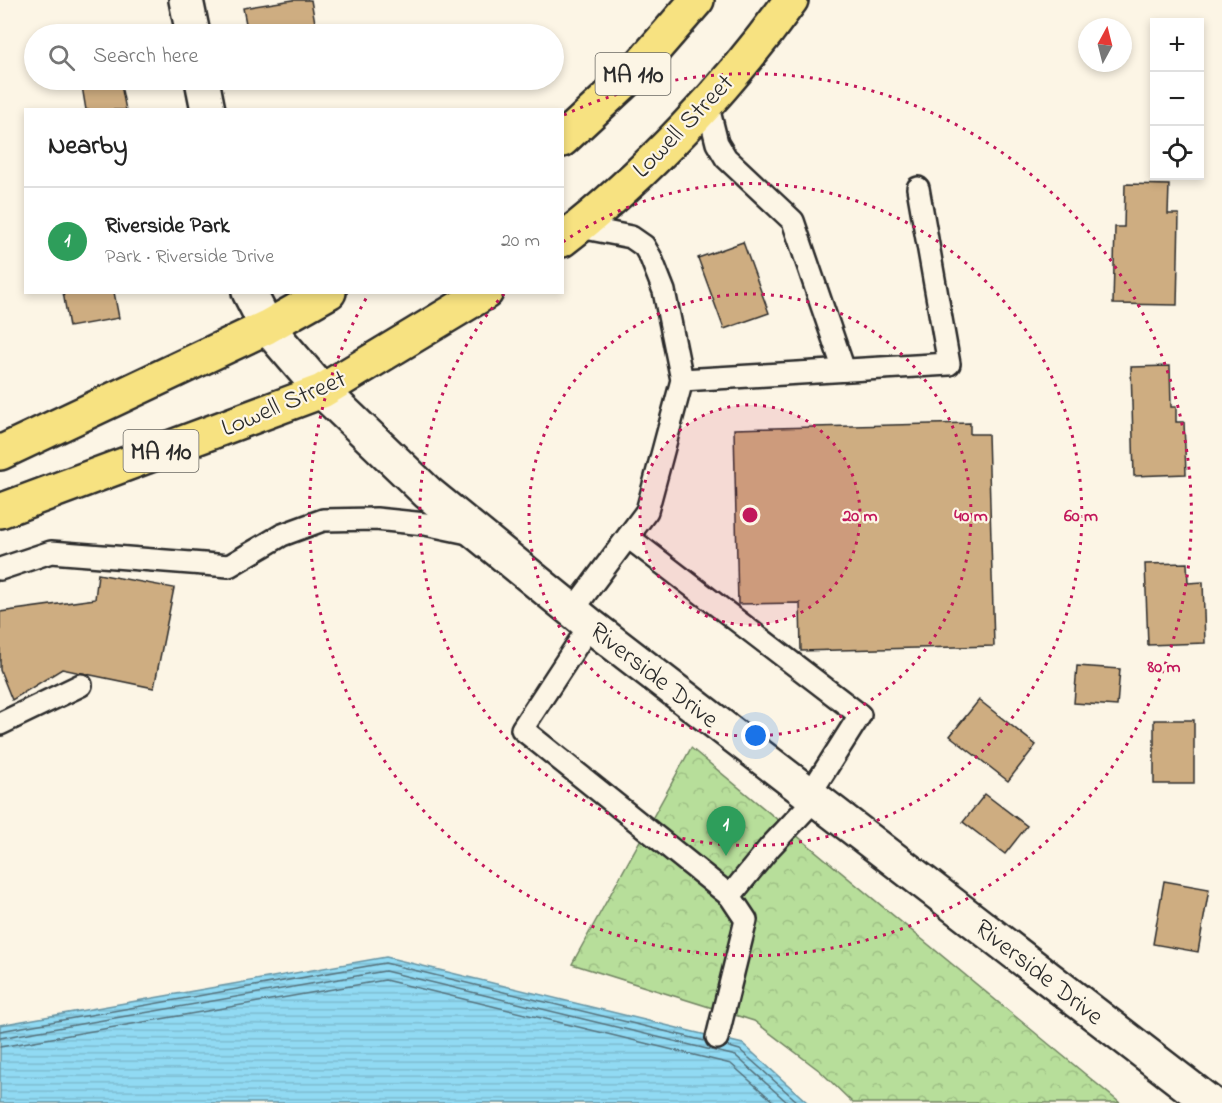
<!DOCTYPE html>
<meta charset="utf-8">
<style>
:root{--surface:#fff;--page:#f2f2f2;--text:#222;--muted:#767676;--line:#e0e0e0;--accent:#d1495b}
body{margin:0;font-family:"Indie Flower",sans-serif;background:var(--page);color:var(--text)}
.controls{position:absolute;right:18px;top:18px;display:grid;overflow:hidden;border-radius:0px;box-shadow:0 3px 9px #0003}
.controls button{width:54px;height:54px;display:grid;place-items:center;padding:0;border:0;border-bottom:2px solid var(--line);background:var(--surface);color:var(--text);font:30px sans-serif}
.compass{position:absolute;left:1078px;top:18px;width:54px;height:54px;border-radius:50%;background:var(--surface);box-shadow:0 3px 9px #0003;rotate:7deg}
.you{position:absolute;left:756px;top:736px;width:21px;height:21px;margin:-15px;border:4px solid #fff;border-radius:50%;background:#1a73e8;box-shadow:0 0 0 9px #1a73e833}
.badge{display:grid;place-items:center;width:39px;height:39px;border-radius:50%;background:var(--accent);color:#fff;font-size:20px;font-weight:700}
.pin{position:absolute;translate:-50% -50px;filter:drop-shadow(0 2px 3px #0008)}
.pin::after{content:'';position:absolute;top:32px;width:21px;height:18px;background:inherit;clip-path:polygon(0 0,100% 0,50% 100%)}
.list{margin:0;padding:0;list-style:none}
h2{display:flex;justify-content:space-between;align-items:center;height:78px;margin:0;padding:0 24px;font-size:26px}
h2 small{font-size:20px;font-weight:400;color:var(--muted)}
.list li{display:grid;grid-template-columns:39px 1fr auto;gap:18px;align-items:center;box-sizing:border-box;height:108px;padding:0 24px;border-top:2px solid var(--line)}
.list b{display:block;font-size:22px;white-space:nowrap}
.list p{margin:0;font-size:20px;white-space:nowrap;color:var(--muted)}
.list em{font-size:20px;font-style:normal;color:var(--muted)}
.icon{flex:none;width:33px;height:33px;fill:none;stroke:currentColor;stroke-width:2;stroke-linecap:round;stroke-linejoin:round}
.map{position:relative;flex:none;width:1222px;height:1103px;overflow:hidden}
.search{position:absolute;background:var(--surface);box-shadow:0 3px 9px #0003;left:24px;top:24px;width:540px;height:66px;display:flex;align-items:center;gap:15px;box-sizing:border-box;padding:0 21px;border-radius:33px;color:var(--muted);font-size:22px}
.panel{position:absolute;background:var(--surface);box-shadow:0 3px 9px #0003;left:24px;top:108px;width:540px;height:186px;border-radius:0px}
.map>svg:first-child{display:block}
</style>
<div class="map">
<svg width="1222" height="1103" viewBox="0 0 1222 1103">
<defs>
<pattern id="park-crowns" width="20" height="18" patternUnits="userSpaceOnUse" patternTransform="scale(1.5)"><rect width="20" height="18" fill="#b7de9a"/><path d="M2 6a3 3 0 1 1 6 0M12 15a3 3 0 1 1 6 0" fill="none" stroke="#9ebf85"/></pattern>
<pattern id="water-rules" width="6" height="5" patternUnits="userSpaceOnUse" patternTransform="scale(1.5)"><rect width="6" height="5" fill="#91daf3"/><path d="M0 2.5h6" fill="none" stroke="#7dbbd0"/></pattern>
</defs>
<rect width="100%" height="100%" fill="#fcf5e5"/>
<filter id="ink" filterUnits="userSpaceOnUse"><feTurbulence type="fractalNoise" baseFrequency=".0167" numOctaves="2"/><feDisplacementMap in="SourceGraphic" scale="12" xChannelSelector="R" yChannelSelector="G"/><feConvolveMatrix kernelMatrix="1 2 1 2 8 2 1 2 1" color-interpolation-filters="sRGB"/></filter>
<g filter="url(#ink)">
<!-- park -->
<path fill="url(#park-crowns)" stroke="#718462" stroke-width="1.5" d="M691,748l429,355h-267l-33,-32 -66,-50 -182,-57z"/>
<!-- water -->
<path fill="url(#water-rules)" stroke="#6894a3" stroke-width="1.5" d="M386,957l357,87 65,59h-808v-78z"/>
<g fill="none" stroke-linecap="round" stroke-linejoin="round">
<!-- shore -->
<g stroke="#54717b" stroke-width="1.5">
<path d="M0,1031l385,-68 320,78"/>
<path d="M0,1038l385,-67 351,85 52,47"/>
<path d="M726,1046l14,4 59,53"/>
<path d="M0,1047l385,-67 346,84 44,39"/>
</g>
</g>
<!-- building -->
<g fill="#cead81" stroke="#2b2b2b" stroke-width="1.5">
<path d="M293,0h18l6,34h-69l-5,-26z"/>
<path d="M81,80h39l6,30h-40z"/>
<path d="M1125,184l44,1 -1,29h11l-2,91 -64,-1 2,-77h9z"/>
<path d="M743,242l26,71 -45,16 -26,-71z"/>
<path d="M63,292h51l5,26 -50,9z"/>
<path d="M1170,366l1,41h5v15h8l2,52 -52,2 -3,-109z"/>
<path d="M970,423v11h18l6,212 -193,5 -1,-48 -62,1 -4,-175z"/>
<path d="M1187,563l1,20 15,-1 2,61 -57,2 -3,-81z"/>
<path d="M98,574l76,14 -20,100 -92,-19 -50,31 -12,-30v-58l95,-13z"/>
<path d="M1077,666l43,3 -3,37 -43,-3z"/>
<path d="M979,700l57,45 -28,36 -58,-45z"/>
<rect x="1154" y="720" width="40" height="64"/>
<path d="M985,794l42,32 -22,28 -42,-32z"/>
<path d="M1164,881l45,8 -11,63 -45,-8z"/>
</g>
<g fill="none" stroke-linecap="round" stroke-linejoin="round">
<!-- lane casing -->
<g stroke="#2b2b2b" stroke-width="26">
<g id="lane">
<path d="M707,103l10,40 9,15 67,63 51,149"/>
<path d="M682,380l267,-16 -31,-176"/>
<path d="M628,537l232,178 -50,79"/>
<path d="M0,569l51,-17 178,14 53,-31 41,-15 53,-1 49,5 48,10"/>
<path d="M573,610l74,-99 35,-131 -18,-89 -13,-33 -7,-12 -13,-9 -51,-10"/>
<path d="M590,625l-68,104 208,167 16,24 -29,118"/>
<path d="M0,724l81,-39"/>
<path d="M730,896l40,-49 46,-49"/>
</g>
</g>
<!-- street casing -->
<g stroke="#2b2b2b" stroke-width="38">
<g id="street">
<path d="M186,0l7,34"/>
<path d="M202,80l6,30"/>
<path d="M249,292l18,35"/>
</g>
</g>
<!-- secondary casing -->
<g stroke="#2b2b2b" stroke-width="38">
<path id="secondary" d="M267,327l55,64 106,102 162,132 620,478"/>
</g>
<!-- primary casing -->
<g stroke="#2b2b2b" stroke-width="38">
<g id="primary">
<path d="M562,140l70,-65 65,-75"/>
<path d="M562,240c83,-64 168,-155 229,-240"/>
<path d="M0,453l267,-126 62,-35"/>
<path d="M0,511l322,-120 164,-99"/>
</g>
</g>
<!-- lane -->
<use href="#lane" stroke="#fcf5e5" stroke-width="21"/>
<!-- street -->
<use href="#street" stroke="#fcf5e5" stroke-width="33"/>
<!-- secondary -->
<use href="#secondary" stroke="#fcf5e5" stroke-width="33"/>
<!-- primary -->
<use href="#primary" stroke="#f7e281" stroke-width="33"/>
</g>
</g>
<!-- distance rings -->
<circle cx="750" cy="515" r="110" fill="#c2185b" fill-opacity=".12"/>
<g fill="none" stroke="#c2185b" stroke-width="3" stroke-dasharray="3 6">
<circle cx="750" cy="515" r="110"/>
<circle cx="750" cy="515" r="221"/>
<path d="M563 242A331 331 0 1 1 504 294"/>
<path d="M564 115A441 441 0 1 1 368 295"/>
</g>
<g text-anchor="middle" stroke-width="4.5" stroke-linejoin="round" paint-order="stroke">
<!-- shield labels -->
<g fill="#fcf5e5" stroke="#6a6863" stroke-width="1.5">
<rect x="595.5" y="53" width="75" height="42" rx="4.5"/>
<rect x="123.5" y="430" width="75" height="42" rx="4.5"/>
</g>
<g font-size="24" font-weight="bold" fill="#2b2b2b">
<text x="633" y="82">MA 110</text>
<text x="161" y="459">MA 110</text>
</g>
<!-- street labels -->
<g font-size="26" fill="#2b2b2b" stroke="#fcf5e5">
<text transform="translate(682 125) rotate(-46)" y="9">Lowell Street</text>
<text transform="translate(283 402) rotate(-23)" y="9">Lowell Street</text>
<text transform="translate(655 674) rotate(38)" y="9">Riverside Drive</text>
<text transform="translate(1040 971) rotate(38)" y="9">Riverside Drive</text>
</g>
</g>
<circle cx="750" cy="515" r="9" fill="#c2185b" stroke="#fcf5e5" stroke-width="3"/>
<g font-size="18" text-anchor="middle" font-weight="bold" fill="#c2185b" stroke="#fcf5e5" stroke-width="4.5" stroke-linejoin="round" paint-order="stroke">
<text x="860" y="521">20 m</text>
<text x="971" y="521">40 m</text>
<text x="1081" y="521">60 m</text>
<text x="1164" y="672">80 m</text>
</g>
</svg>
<div class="controls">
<button>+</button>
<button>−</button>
<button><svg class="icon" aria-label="locate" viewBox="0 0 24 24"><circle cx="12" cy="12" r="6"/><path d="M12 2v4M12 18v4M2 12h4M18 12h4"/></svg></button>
</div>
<svg class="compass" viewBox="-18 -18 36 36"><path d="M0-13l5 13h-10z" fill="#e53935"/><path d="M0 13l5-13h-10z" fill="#767676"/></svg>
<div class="you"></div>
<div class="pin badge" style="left:726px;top:856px;background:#2e9e5b">1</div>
<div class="search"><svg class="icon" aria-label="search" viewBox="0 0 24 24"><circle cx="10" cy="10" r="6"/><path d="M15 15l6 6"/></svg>Search here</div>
<section class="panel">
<h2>Nearby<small></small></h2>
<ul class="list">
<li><span class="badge" style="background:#2e9e5b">1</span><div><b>Riverside Park</b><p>Park · Riverside Drive</p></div><em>20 m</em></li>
</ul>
</section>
</div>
